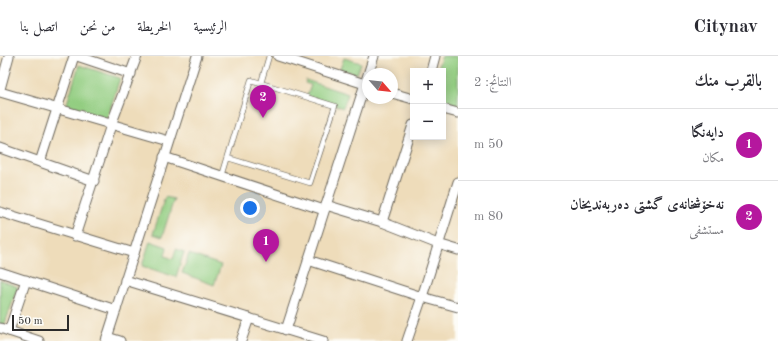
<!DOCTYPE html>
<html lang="ar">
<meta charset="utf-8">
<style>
:root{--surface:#fff;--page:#f2f2f3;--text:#2b2b33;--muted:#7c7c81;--line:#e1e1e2;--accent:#b5179e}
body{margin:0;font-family:"Old Standard TT",Amiri,serif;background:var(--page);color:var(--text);direction:rtl}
.controls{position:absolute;right:12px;top:12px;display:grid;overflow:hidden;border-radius:0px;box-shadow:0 2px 10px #0003}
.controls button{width:36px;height:36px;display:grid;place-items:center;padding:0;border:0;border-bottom:1px solid var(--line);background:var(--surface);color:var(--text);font:20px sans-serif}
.compass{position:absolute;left:362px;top:12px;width:36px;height:36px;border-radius:50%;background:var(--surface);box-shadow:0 2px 10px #0003;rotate:118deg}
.scale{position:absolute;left:12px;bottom:10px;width:57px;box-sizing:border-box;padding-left:4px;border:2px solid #2b2b2b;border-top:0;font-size:11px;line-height:14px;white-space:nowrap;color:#2b2b2b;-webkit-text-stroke:3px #fdfcf7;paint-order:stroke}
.you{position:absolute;left:250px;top:152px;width:14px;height:14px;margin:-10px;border:3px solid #fff;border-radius:50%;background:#1a73e8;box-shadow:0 0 0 6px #1a73e833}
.badge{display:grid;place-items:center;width:26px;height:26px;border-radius:50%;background:var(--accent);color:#fff;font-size:13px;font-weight:700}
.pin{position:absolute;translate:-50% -33px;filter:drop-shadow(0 1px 2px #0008)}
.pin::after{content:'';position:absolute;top:21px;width:14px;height:12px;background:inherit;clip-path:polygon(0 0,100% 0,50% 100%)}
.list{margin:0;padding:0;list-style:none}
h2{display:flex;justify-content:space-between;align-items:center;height:52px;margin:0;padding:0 16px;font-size:17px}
h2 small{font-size:13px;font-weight:400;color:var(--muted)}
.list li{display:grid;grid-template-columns:26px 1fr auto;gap:12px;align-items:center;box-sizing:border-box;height:72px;padding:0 16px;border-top:1px solid var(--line)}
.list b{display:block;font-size:15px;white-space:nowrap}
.list p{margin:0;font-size:13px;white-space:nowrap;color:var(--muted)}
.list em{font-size:13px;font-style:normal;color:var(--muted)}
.map{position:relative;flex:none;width:458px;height:285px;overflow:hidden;direction:ltr}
header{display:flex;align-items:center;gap:24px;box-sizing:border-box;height:56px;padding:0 20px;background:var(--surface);border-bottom:1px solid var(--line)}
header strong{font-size:19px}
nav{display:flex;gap:22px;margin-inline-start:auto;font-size:14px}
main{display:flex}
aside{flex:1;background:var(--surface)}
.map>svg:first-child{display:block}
</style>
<header>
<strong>Citynav</strong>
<nav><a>الرئيسية</a><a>الخريطة</a><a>من نحن</a><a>اتصل بنا</a></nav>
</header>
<main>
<aside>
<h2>بالقرب منك<small>النتائج: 2</small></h2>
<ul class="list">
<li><span class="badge">1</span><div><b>دایەنگا</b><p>مكان</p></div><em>50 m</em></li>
<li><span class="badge">2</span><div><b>نەخۆشخانەی گشتی دەربەندیخان</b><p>مستشفى</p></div><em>80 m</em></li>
</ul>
</aside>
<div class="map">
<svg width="458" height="285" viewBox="0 0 458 285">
<rect width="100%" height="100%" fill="#fdfcf7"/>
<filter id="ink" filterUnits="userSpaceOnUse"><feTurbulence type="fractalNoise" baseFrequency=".025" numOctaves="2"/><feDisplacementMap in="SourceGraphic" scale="8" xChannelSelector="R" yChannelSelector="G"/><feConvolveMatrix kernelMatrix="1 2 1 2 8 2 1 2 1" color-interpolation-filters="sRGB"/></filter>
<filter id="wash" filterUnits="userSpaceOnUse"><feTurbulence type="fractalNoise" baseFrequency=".012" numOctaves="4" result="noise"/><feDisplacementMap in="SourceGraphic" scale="16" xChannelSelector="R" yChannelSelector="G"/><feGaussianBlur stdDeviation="0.9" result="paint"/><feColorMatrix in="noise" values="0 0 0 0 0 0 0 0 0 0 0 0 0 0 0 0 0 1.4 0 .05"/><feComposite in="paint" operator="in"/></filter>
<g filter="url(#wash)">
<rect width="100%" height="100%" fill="#eedcba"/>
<!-- green -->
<g fill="#93cd81" stroke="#5f7c56">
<path d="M442,0h16v49l-15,-5v-29h-7z"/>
<path d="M344,2l17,5 -4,11 -17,-5z"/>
<path d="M79,9l41,13 -13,41 -41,-13z"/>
<path d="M306,24l42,14 -5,14 -36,-12 4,-11 -6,-2z"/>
<path d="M165,141l9,2 -12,38 -9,-3z"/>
<path d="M150,185l17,6 -2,9 8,3 3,-10 8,3 -8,25 -34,-11z"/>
<path d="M189,198l32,11 -7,20 -32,-12z"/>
<path d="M0,224l18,7 -14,39 -4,-2z"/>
</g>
</g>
<g filter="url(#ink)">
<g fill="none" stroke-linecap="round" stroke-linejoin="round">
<!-- lane casing -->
<g stroke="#6f695d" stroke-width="6">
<g id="lane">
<path d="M261,27l8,-27"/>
<path d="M222,120l29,-96 84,26 -25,77 -82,-25"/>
</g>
</g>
<!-- street casing -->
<g stroke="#6f695d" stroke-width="11">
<g id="street">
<path d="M77,0l54,18"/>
<path d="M278,0l90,29"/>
<path d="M431,15l4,-15"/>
<path d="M0,33l9,-33"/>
<path d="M0,36l169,49"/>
<path d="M392,37l21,6"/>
<path d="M443,53l15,4"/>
<path d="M0,92l94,33"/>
<path d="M164,101l160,53"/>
<path d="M40,106l34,-106"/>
<path d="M326,149l56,17 56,22 20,6"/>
<path d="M0,156l134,41"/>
<path d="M382,166l31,-97"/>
<path d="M75,180l36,-111 26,-69"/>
<path d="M308,204l114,37 36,10"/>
<path d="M0,216l116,38"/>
<path d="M125,224l198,61"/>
<path d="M0,272l39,13"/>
<path d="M286,274l88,-274"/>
<path d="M9,275l17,-51"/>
<path d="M107,281l13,4"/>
<path d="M106,285l91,-285"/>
<path d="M241,285l8,-23"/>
<path d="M407,285l15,-44 36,-115"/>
</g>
</g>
<!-- lane -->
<use href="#lane" stroke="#fff" stroke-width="4.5"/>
<!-- street -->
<use href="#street" stroke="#fff" stroke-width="9"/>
</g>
</g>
</svg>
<div class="controls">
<button>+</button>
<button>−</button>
</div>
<svg class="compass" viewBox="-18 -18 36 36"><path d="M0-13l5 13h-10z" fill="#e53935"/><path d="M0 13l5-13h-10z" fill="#7c7c81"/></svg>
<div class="scale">50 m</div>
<div class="you"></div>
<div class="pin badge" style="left:266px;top:206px">1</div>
<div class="pin badge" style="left:263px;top:62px">2</div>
</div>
</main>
